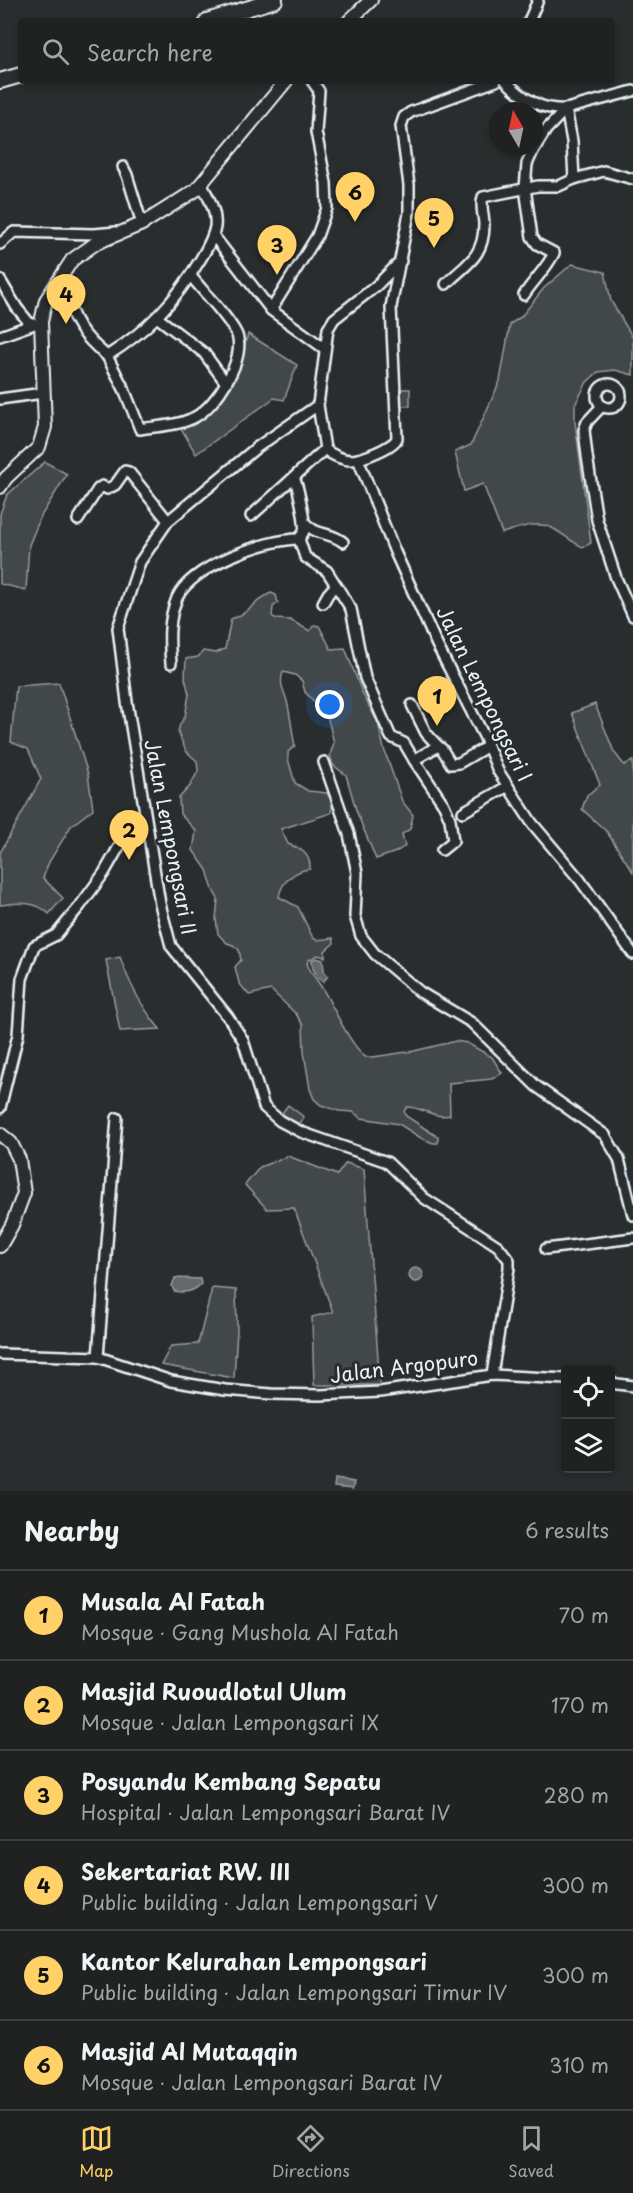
<!DOCTYPE html>
<meta charset="utf-8">
<style>
:root{--surface:#202222;--page:#2d2f2f;--text:#f1f3f6;--muted:#a2a4a5;--line:#3d3f40;--accent:#ffd166}
body{margin:0;font-family:"Playpen Sans",sans-serif;background:var(--page);color:var(--text)}
.controls{position:absolute;right:18px;bottom:18px;display:grid;overflow:hidden;border-radius:6px;box-shadow:0 3px 9px #0003}
.controls button{width:54px;height:54px;display:grid;place-items:center;padding:0;border:0;border-bottom:2px solid var(--line);background:var(--surface);color:var(--text);font:30px sans-serif}
.compass{position:absolute;left:489px;top:102px;width:54px;height:54px;border-radius:50%;background:var(--surface);box-shadow:0 3px 9px #0003;rotate:351deg}
.you{position:absolute;left:330px;top:705px;width:21px;height:21px;margin:-15px;border:4px solid #fff;border-radius:50%;background:#1a73e8;box-shadow:0 0 0 9px #1a73e833}
.badge{display:grid;place-items:center;width:39px;height:39px;border-radius:50%;background:var(--accent);color:#111;font-size:20px;font-weight:700}
.pin{position:absolute;translate:-50% -50px;filter:drop-shadow(0 2px 3px #0008)}
.pin::after{content:'';position:absolute;top:32px;width:21px;height:18px;background:inherit;clip-path:polygon(0 0,100% 0,50% 100%)}
.list{margin:0;padding:0;list-style:none}
h2{display:flex;justify-content:space-between;align-items:center;height:78px;margin:0;padding:0 24px;font-size:26px}
h2 small{font-size:20px;font-weight:400;color:var(--muted)}
.list li{display:grid;grid-template-columns:39px 1fr auto;gap:18px;align-items:center;box-sizing:border-box;height:90px;padding:0 24px;border-top:2px solid var(--line)}
.list b{display:block;font-size:22px;white-space:nowrap}
.list p{margin:0;font-size:20px;white-space:nowrap;color:var(--muted)}
.list em{font-size:20px;font-style:normal;color:var(--muted)}
.icon{flex:none;width:33px;height:33px;fill:none;stroke:currentColor;stroke-width:2;stroke-linecap:round;stroke-linejoin:round}
.map{position:relative;flex:none;width:633px;height:1491px;overflow:hidden}
.search{position:absolute;background:var(--surface);box-shadow:0 3px 9px #0003;left:18px;right:18px;top:18px;height:66px;display:flex;align-items:center;gap:15px;box-sizing:border-box;padding:0 21px;border-radius:6px;color:var(--muted);font-size:22px}
.sheet{height:618px;background:var(--surface)}
nav{display:flex;justify-content:space-around;align-items:center;box-sizing:border-box;height:84px;border-top:2px solid var(--line);background:var(--surface);font-size:16px;color:var(--muted)}
nav a{display:grid;justify-items:center;gap:3px}
nav .on{color:var(--accent)}
.map>svg:first-child{display:block}
</style>
<div class="map">
<svg width="633" height="1491" viewBox="0 0 633 1491">
<rect width="100%" height="100%" fill="#2a2d2e"/>
<filter id="ink" filterUnits="userSpaceOnUse"><feTurbulence type="fractalNoise" baseFrequency=".0167" numOctaves="2"/><feDisplacementMap in="SourceGraphic" scale="12" xChannelSelector="R" yChannelSelector="G"/><feConvolveMatrix kernelMatrix="1 2 1 2 8 2 1 2 1" color-interpolation-filters="sRGB"/></filter>
<g filter="url(#ink)">
<!-- green -->
<g fill="#424648" stroke="#959ca0" stroke-width="1.5">
<path d="M572,264l33,8 6,29 22,37v37l-18,-5 -17,2 -11,10 -12,23v17l16,121 -8,4c-12,-5 -22,-15 -33,-20 -16,-6 -33,2 -48,6l-19,-49 -19,7 -9,-39 16,-7 29,-64 10,-57 11,-7 23,-29z"/>
<path d="M248,334l49,31 -13,35 -10,-2 -78,56 -15,-26 34,-23 26,-47z"/>
<rect x="399" y="389" width="11" height="17"/>
<path d="M45,462l22,12 -26,42 -12,29 -3,45 -26,-6v-70l7,-19z"/>
<path d="M271,593l5,2 2,8 -5,4 -1,9 4,3 14,1 20,11 4,-6 5,1 12,23 14,-1 18,47 15,28 6,26 18,52 11,14 -3,14 -8,5 3,12 -9,6 -20,7 -19,-46 -11,-38 -13,-10 -3,-10 4,-12 -7,-28 -22,-23 -3,-11 -7,-6 -12,-3c-5,14 3,20 5,34 3,13 4,26 7,40l-7,6v7l7,24 13,8 19,2 6,9 -2,11 -50,16 7,15c13,5 23,10 22,25 -14,1 -29,12 -31,28l19,10 15,31 4,2 16,-2 1,5 -9,8v6l-7,-2 -10,5 -1,4c4,9 10,16 15,24 13,21 25,52 43,69h8l41,-6 42,-10 11,2 25,14 10,16 -10,6 -43,4 1,32c-15,4 -28,-8 -43,-8l-3,4 2,5 32,21v6h-5l-12,-5 -22,-14 -38,-6 -8,-6 -14,-1 -18,-6 -7,-6 -4,-10 -6,-37 -1,-27 -7,-11 -25,-24 -22,5 -10,-12 -4,-16 6,-7 -2,-10 -6,-5 -6,-2 -9,-9 -2,-15 2,-20 -5,-9 -6,-20 -14,-20 3,-19 -16,-17 -1,-16 11,-12 8,-15 -1,-10 -11,-10 -8,-19 2,-8 5,-7 4,-23 -4,-16 1,-19 12,-2 5,-6 13,2 9,-4 6,-30c20,-6 22,-18 40,-26z"/>
<path d="M59,683l29,91 5,35 -22,17 -22,36 -6,16 20,20 -14,16c-13,-14 -31,-11 -49,-9v-52l41,-74 -13,-30 -17,-7 5,-56z"/>
<path d="M595,704l19,48 10,13 9,-4v111l-26,-40 -25,-23 5,-14 13,-10 -28,-72z"/>
<path d="M120,957c9,26 22,51 40,72l-40,2 -14,-71z"/>
<path d="M288,1105l16,12 -5,8 -17,-12z"/>
<path d="M288,1156l49,19 9,-12 18,6 16,216h-66l-2,-68 21,-5 -39,-104 -27,1 -22,-24 15,-18z"/>
<path d="M212,1288l24,2 1,40 -3,48 -73,-13 10,-19 27,-2z"/>
</g>
<!-- water -->
<g fill="#63686b" stroke="#989fa3" stroke-width="1.5">
<path d="M317,958l6,2 1,11 4,5 -5,6c-6,-3 -12,-15 -11,-22z"/>
<circle cx="416" cy="1275" r="7"/>
<path d="M175,1278l25,1 1,5c-7,8 -17,9 -27,7l-2,-5z"/>
<path d="M335,1479l19,3 -1,7 -19,-2z"/>
</g>
<g fill="none" stroke-linecap="round" stroke-linejoin="round">
<!-- minor casing -->
<g stroke="#e8f1f8" stroke-width="14">
<g id="minor">
<path d="M529,21l9,-21"/>
<path d="M506,81c16,17 36,30 60,28"/>
<path d="M566,109l6,32 2,38"/>
<path d="M123,167l4,8 15,49"/>
<path d="M213,235l58,75 54,39"/>
<path d="M0,244l14,-12 80,2 22,-2"/>
<path d="M401,261l-25,25 -42,33 -6,10 -10,76 7,44c6,6 18,11 26,11 10,0 43,-13 46,-22l-6,-131 18,-94v-28l-8,-59 3,-9 7,-5 85,-31"/>
<path d="M0,280l17,28 14,17"/>
<path d="M59,280c14,36 16,50 48,76 41,-26 68,-54 93,-96 6,-10 13,-21 15,-33 2,-15 -7,-31 -14,-44"/>
<path d="M446,284c20,-20 38,-27 38,-59 0,-9 -4,-19 -1,-28l55,-11h21l15,-7 30,-8 29,8"/>
<path d="M524,295c9,-14 23,-27 30,-42l-17,-9 -5,-7 -7,-49 2,-24 6,-13 13,-21 20,-21 67,-18"/>
<path d="M271,310l46,-74 10,-28 -1,-25 -10,-51 3,-41 -7,-10"/>
<path d="M158,318l46,35 22,30"/>
<path d="M0,336l34,-12"/>
<path d="M107,356l17,33 16,40c18,-3 38,-3 55,-12 21,-11 51,-58 42,-82 -8,-18 -34,-43 -46,-59"/>
<circle cx="609" cy="396" r="12"/>
<path d="M0,399l43,-6"/>
<path d="M318,405l-62,43 -88,73 -28,41 -22,66 9,74 33,202 11,42 57,71 15,23 21,67 16,14 21,11 86,30 37,36 74,48 11,14v8l-17,107"/>
<path d="M602,406l-15,16 -3,8 3,26 10,64 19,58 17,38"/>
<path d="M358,459l37,93 42,93 47,91 14,35 34,52 48,57 53,74"/>
<path d="M294,478c4,7 12,46 10,53 -1,3 -3,5 -5,8l6,18 22,14 24,38 14,69 26,59 13,6 10,17 24,-14 4,3 9,15 8,-1 29,-17"/>
<path d="M251,516l74,-67"/>
<path d="M78,520l20,-31 4,-3 5,3 8,-4 10,-14 4,1 39,49"/>
<path d="M304,522c13,15 25,9 39,20"/>
<path d="M323,603l5,-9 8,-9"/>
<path d="M171,663c-2,-23 -3,-43 6,-65 14,-32 89,-59 122,-59"/>
<path d="M412,705l14,28 12,13"/>
<path d="M414,760l30,45 6,14 3,22 -11,9"/>
<path d="M324,762l25,72 8,39 -2,43 6,20 14,18 45,38 52,31 64,63 69,49 14,24 14,56"/>
<path d="M463,812l45,-26"/>
<path d="M0,1108l18,-73 4,-56 12,-33 22,-11 24,-29 24,-33 16,-28 28,-13"/>
<path d="M546,1249l87,-11"/>
<path d="M0,1354l98,3 73,24 54,9 46,4 49,1 60,-3 112,-17 74,4"/>
<path d="M98,1357l19,-239"/>
<path d="M610,1383l23,3"/>
</g>
</g>
<!-- tertiary casing -->
<g stroke="#e8f1f8" stroke-width="16">
<g id="tertiary">
<path d="M349,21l22,-21"/>
<path d="M0,487l6,-9 33,-31 6,-20 -4,-105 5,-22 26,-40 24,-17 46,-19 54,-34 90,-109"/>
<path d="M0,1134l11,9 8,16 5,34 -12,32 -12,21"/>
</g>
</g>
<!-- secondary casing -->
<g stroke="#e8f1f8" stroke-width="18">
<g id="secondary">
<path d="M207,21l68,-21"/>
<path d="M0,81l21,-6"/>
</g>
</g>
<!-- minor -->
<use href="#minor" stroke="#2a2d2e" stroke-width="9"/>
<!-- tertiary -->
<use href="#tertiary" stroke="#2a2d2e" stroke-width="12"/>
<!-- secondary -->
<use href="#secondary" stroke="#2a2d2e" stroke-width="14"/>
</g>
</g>
<g text-anchor="middle" stroke-width="6" stroke-linejoin="round" paint-order="stroke">
<!-- street labels -->
<g font-size="20" fill="#e8f1f8" stroke="#2a2d2e">
<text transform="translate(484 694) rotate(64)" y="7">Jalan Lempongsari I</text>
<text transform="translate(170 837) rotate(79)" y="7">Jalan Lempongsari II</text>
<text transform="translate(404 1367) rotate(-7)" y="7">Jalan Argopuro</text>
</g>
</g>
</svg>
<div class="controls">
<button><svg class="icon" aria-label="locate" viewBox="0 0 24 24"><circle cx="12" cy="12" r="6"/><path d="M12 2v4M12 18v4M2 12h4M18 12h4"/></svg></button>
<button><svg class="icon" aria-label="layers" viewBox="0 0 24 24"><path d="M12 4l9 5-9 5-9-5zM3 14l9 5 9-5"/></svg></button>
</div>
<svg class="compass" viewBox="-18 -18 36 36"><path d="M0-13l5 13h-10z" fill="#e53935"/><path d="M0 13l5-13h-10z" fill="#a2a4a5"/></svg>
<div class="you"></div>
<div class="pin badge" style="left:437px;top:726px">1</div>
<div class="pin badge" style="left:129px;top:860px">2</div>
<div class="pin badge" style="left:277px;top:275px">3</div>
<div class="pin badge" style="left:66px;top:324px">4</div>
<div class="pin badge" style="left:434px;top:248px">5</div>
<div class="pin badge" style="left:355px;top:222px">6</div>
<div class="search"><svg class="icon" aria-label="search" viewBox="0 0 24 24"><circle cx="10" cy="10" r="6"/><path d="M15 15l6 6"/></svg>Search here</div>
</div>
<section class="sheet">
<h2>Nearby<small>6 results</small></h2>
<ul class="list">
<li><span class="badge">1</span><div><b>Musala Al Fatah</b><p>Mosque · Gang Mushola Al Fatah</p></div><em>70 m</em></li>
<li><span class="badge">2</span><div><b>Masjid Ruoudlotul Ulum</b><p>Mosque · Jalan Lempongsari IX</p></div><em>170 m</em></li>
<li><span class="badge">3</span><div><b>Posyandu Kembang Sepatu</b><p>Hospital · Jalan Lempongsari Barat IV</p></div><em>280 m</em></li>
<li><span class="badge">4</span><div><b>Sekertariat RW. III</b><p>Public building · Jalan Lempongsari V</p></div><em>300 m</em></li>
<li><span class="badge">5</span><div><b>Kantor Kelurahan Lempongsari</b><p>Public building · Jalan Lempongsari Timur IV</p></div><em>300 m</em></li>
<li><span class="badge">6</span><div><b>Masjid Al Mutaqqin</b><p>Mosque · Jalan Lempongsari Barat IV</p></div><em>310 m</em></li>
</ul>
</section>
<nav>
<a class="on"><svg class="icon" aria-label="map" viewBox="0 0 24 24"><path d="M3 6l6-2 6 2 6-2v14l-6 2-6-2-6 2zM9 4v14M15 6v14"/></svg>Map</a>
<a><svg class="icon" aria-label="directions" viewBox="0 0 24 24"><path d="M12 3l9 9-9 9-9-9zM9 14v-3h6M13 9l2 2-2 2"/></svg>Directions</a>
<a><svg class="icon" aria-label="saved" viewBox="0 0 24 24"><path d="M7 4h10v16l-5-4-5 4z"/></svg>Saved</a>
</nav>
